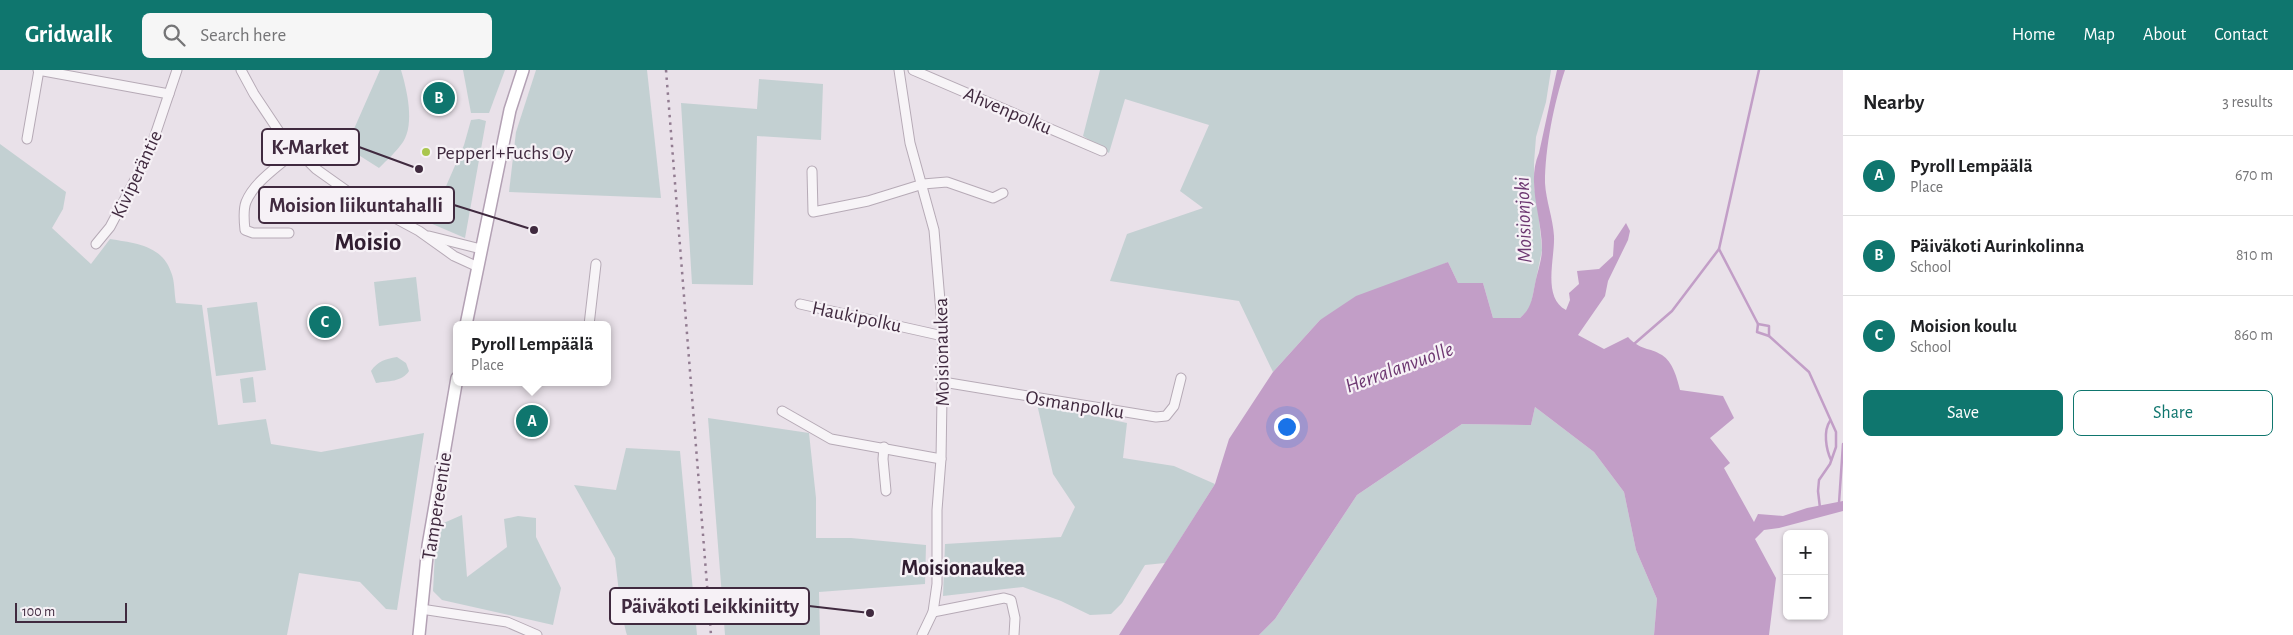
<!DOCTYPE html>
<meta charset="utf-8">
<style>
:root{--surface:#fff;--page:#f6f6f6;--text:#202124;--muted:#757577;--line:#e0e0e0;--accent:#0f766e}
body{margin:0;font-family:"Alegreya Sans",sans-serif;background:var(--page);color:var(--text)}
.controls{position:absolute;right:15px;bottom:15px;display:grid;overflow:hidden;border-radius:8px;box-shadow:0 1px 4px #0004}
.controls button{width:45px;height:45px;display:grid;place-items:center;padding:0;border:0;border-bottom:1px solid var(--line);background:var(--surface);color:var(--text);font:25px sans-serif}
.scale{position:absolute;left:15px;bottom:12px;width:112px;box-sizing:border-box;padding-left:5px;border:2px solid #402a3f;border-top:0;font-size:14px;line-height:18px;white-space:nowrap;color:#402a3f;-webkit-text-stroke:4px #f6f1f6;paint-order:stroke}
.you{position:absolute;left:1286px;top:356px;width:18px;height:18px;margin:-12px;border:4px solid #fff;border-radius:50%;background:#1a73e8;box-shadow:0 0 0 8px #1a73e833}
.badge{display:grid;place-items:center;width:32px;height:32px;border-radius:50%;background:var(--accent);color:#fff;font-size:16px;font-weight:700}
.pin{position:absolute;translate:-50% -50%;border:2px solid #fff;box-shadow:0 1px 5px #0006}
.popup{position:absolute;left:453px;top:251px;width:158px;height:65px;box-sizing:border-box;display:grid;place-content:center;border-radius:8px;background:var(--surface);filter:drop-shadow(0 1px 4px #0005);font-size:16px;white-space:nowrap;color:var(--muted)}
.popup b{font-size:19px;color:var(--text)}
.popup::after{content:'';position:absolute;left:50%;top:100%;margin-left:-10px;border:10px solid transparent;border-top-color:var(--surface)}
.list{margin:0;padding:0;list-style:none}
h2{display:flex;justify-content:space-between;align-items:center;height:65px;margin:0;padding:0 20px;font-size:21px}
h2 small{font-size:16px;font-weight:400;color:var(--muted)}
.list li{display:grid;grid-template-columns:32px 1fr auto;gap:15px;align-items:center;box-sizing:border-box;height:80px;padding:0 20px;border-top:1px solid var(--line)}
.list b{display:block;font-size:19px;white-space:nowrap}
.list p{margin:0;font-size:16px;white-space:nowrap;color:var(--muted)}
.list em{font-size:16px;font-style:normal;color:var(--muted)}
.actions{display:flex;gap:10px;padding:15px 20px}
.actions a{flex:1;padding:11px 0;border:1px solid var(--accent);border-radius:8px;text-align:center;font-size:18px;color:var(--accent)}
.actions .main{background:var(--accent);color:#fff}
.icon{flex:none;width:28px;height:28px;fill:none;stroke:currentColor;stroke-width:2;stroke-linecap:round;stroke-linejoin:round}
.map{position:relative;flex:none;width:1843px;height:565px;overflow:hidden}
header{display:flex;align-items:center;gap:30px;box-sizing:border-box;height:70px;padding:0 25px;background:var(--accent);color:#fff}
header strong{font-size:24px}
nav{display:flex;gap:28px;margin-inline-start:auto;font-size:18px}
.search{width:350px;height:45px;background:var(--page);display:flex;align-items:center;gap:12px;box-sizing:border-box;padding:0 18px;border-radius:8px;color:var(--muted);font-size:19px}
main{display:flex}
aside{flex:1;background:var(--surface)}
.map>svg:first-child{display:block}
</style>
<header>
<strong>Gridwalk</strong>
<div class="search"><svg class="icon" aria-label="search" viewBox="0 0 24 24"><circle cx="10" cy="10" r="6"/><path d="M15 15l6 6"/></svg>Search here</div>
<nav><a>Home</a><a>Map</a><a>About</a><a>Contact</a></nav>
</header>
<main>
<div class="map">
<svg width="1843" height="565" viewBox="0 0 1843 565">
<rect width="100%" height="100%" fill="#e9e1e9"/>
<!-- green -->
<g fill="#c3d0d2">
<path d="M380,0h21c6,20 14,54 2,72 -6,9 -16,18 -24,26l-33,-21z"/>
<path d="M463,0h42l-16,43h-18z"/>
<path d="M536,0h111l14,128 -152,-6 7,-60z"/>
<path d="M1100,0h451l-5,32 -10,35 -2,26v25l3,11 5,51 -12,59 -10,9h-27l-10,-35h-25l-10,-21 -128,58 -47,52 -34,-71 -129,-20 17,-47 76,-26 -23,-17 29,-66 -84,-26 -16,54 -26,-17z"/>
<path d="M759,9l64,5 -2,56 -64,-4 -4,149 -61,-1 -11,-181 76,6z"/>
<path d="M479,49l7,2 -21,117 -35,-15 34,-78 7,-25z"/>
<path d="M0,74l66,48 -3,17 -11,19 39,36 19,-25c24,4 52,6 61,33 4,9 3,21 5,31l26,2 16,120 48,-6 5,25 50,8 103,-19 -27,177 -11,-1 -26,-27 -61,-9 -12,62h-287z"/>
<path d="M416,207l5,44 -42,5 -5,-44z"/>
<path d="M257,232l9,68 -50,6 -9,-68z"/>
<path d="M397,287l9,6 3,8c-7,11 -21,10 -33,12l-5,-12c7,-10 14,-12 26,-14z"/>
<path d="M253,307l3,25 -13,1 -3,-24z"/>
<path d="M1037,334l90,19 -4,35 51,8 41,18 -50,79 -20,2 -23,38 -11,11 -21,1 -29,-14 -38,-14 -80,9 2,-52 116,-7 14,-30 -22,-33z"/>
<path d="M1535,337l59,45 30,40 12,58 21,49 -3,36h-395l16,-16 82,-124 105,-71 69,1z"/>
<path d="M708,348l101,15 7,65v40h35l75,7 -1,39 -106,8 1,43h-95z"/>
<path d="M626,378l54,3 17,184h-70l-1,-3 -5,-22 -6,-52 -41,-73 42,5z"/>
<path d="M462,445l5,62 40,-30 -3,-28 14,-3 18,2v19l25,51 -8,37 -111,-25 -9,-9 3,-58 3,-8z"/>
</g>
<!-- water -->
<path fill="#c29ec7" d="M1557,0h8c-11,33 -20,78 -20,113 1,18 8,35 9,53 1,23 -12,61 12,74l4,-10 -1,-7 10,-9 -2,-13 22,-2 14,-13 1,-15 12,-18 4,8 -2,9 -20,41 -3,15 -27,39 26,14 24,-12c13,14 21,10 34,18 11,7 15,23 18,35l43,6 11,22 -24,20 20,25 -6,5 30,54 4,-8 25,2 24,-8 36,-7v10l-64,17 -15,2 -9,9 21,39 -7,57h-115l3,-36 -21,-49 -12,-58 -30,-40 -59,-45 -4,18 -69,-1 -105,71 -82,124 -16,16h-140l96,-151 14,-45 44,-67 47,-52 36,-24 92,-34 10,21h25l10,35h27c12,-10 12,-20 15,-34 2,-11 7,-24 7,-35 0,-32 -16,-66 -3,-96z"/>
<g fill="none" stroke-linecap="round" stroke-linejoin="round">
<!-- stream -->
<g stroke="#c29ec7" stroke-width="2.5">
<path d="M1719,179l39,75 -1,8 12,4 40,36 27,60v15l-6,17 -11,16 -1,11 2,17"/>
<path d="M1758,254l11,2v10"/>
<path d="M1634,274l38,-33 47,-62 40,-179"/>
<path d="M1830,351c-7,10 -4,28 1,39"/>
<path d="M1839,433l4,-59"/>
</g>
<!-- minor casing -->
<g stroke="#b6aab6" stroke-width="11">
<g id="minor">
<path d="M38,0l131,24"/>
<path d="M241,0l13,24 26,39 36,36 38,27 65,35 35,25 24,11"/>
<path d="M899,0l11,73 24,87 9,106 -2,123 -4,51v74l-4,28 -11,23"/>
<path d="M913,0l189,81"/>
<path d="M27,69l12,-69"/>
<path d="M812,101l1,41 55,-11 55,-17 24,-2 46,16 10,-5"/>
<path d="M289,163h-36l-8,-3c-1,-9 -2,-20 1,-28 9,-22 34,-36 50,-52"/>
<path d="M429,166l52,13"/>
<path d="M96,174l14,-17 39,-74 28,-83"/>
<path d="M800,234l143,32"/>
<path d="M589,255l7,-61"/>
<path d="M943,312l213,35 10,-1 8,-10 7,-28"/>
<path d="M782,341l49,28 110,20"/>
<path d="M884,377l-1,12 3,32"/>
<path d="M421,539l86,13 30,13"/>
<path d="M933,542l71,-14 7,2 4,18 -1,17"/>
</g>
</g>
<!-- major casing -->
<g stroke="#b3a1b4" stroke-width="14">
<g id="major">
<path d="M466,255l44,-215 13,-40"/>
<path d="M419,565l9,-89 29,-168"/>
</g>
</g>
<!-- minor -->
<use href="#minor" stroke="#f7f4f7" stroke-width="9"/>
<!-- major -->
<use href="#major" stroke="#fff" stroke-width="11"/>
<!-- rail -->
<path stroke="#927c91" stroke-width="2.5" stroke-dasharray="2.5 5" stroke-linecap="butt" d="M666,0l45,565"/>
</g>
<!-- markers -->
<circle fill="#aac64e" stroke="#f6f1f6" stroke-width="2" cx="426" cy="82" r="5"/>
<g text-anchor="middle" stroke-width="4.5" stroke-linejoin="round" paint-order="stroke">
<!-- street labels -->
<g font-size="20" fill="#402a3f" stroke="#f6f1f6">
<text transform="translate(1008 40) rotate(23)" y="7">Ahvenpolku</text>
<text transform="translate(136 104) rotate(-65)" y="7">Kiviperäntie</text>
<text transform="translate(857 246) rotate(12)" y="7">Haukipolku</text>
<text transform="translate(941 282) rotate(-91)" y="7">Moisionaukea</text>
<text transform="translate(1075 334) rotate(9)" y="7">Osmanpolku</text>
<text transform="translate(436 436) rotate(-81)" y="7">Tampereentie</text>
</g>
<!-- poi labels -->
<g font-size="20" fill="#402a3f" stroke="#f6f1f6" text-anchor="start">
<text x="436" y="89">Pepperl+Fuchs Oy</text>
</g>
<!-- water labels -->
<g font-size="21" font-style="italic" fill="#6d3771" stroke="#f6f1f6">
<text transform="translate(1523 150) rotate(-92)" y="7">Moisionjoki</text>
<text transform="translate(1399 297) rotate(-20)" y="7">Herralanvuolle</text>
</g>
<!-- quarter labels -->
<g font-size="22" font-weight="bold" fill="#301d30" stroke="#f6f1f6">
<text x="963" y="505">Moisionaukea</text>
</g>
<!-- district labels -->
<g font-size="25" font-weight="bold" fill="#301d30" stroke="#f6f1f6">
<text x="368" y="180">Moisio</text>
</g>
</g>
<!-- callouts -->
<path fill="none" stroke="#402a3f" stroke-width="2" d="M419 99L359 77M534 160L454 135M870 543L809 536"/>
<g fill="#402a3f" stroke="#f6f1f6" stroke-width="2">
<circle cx="419" cy="99" r="5"/>
<circle cx="534" cy="160" r="5"/>
<circle cx="870" cy="543" r="5"/>
</g>
<g fill="#f6f1f6" stroke="#402a3f" stroke-width="2">
<rect x="262" y="59" width="97" height="36" rx="5"/>
<rect x="259" y="117" width="195" height="36" rx="5"/>
<rect x="610" y="518" width="199" height="36" rx="5"/>
</g>
<g font-size="21" text-anchor="middle" font-weight="bold" fill="#402a3f">
<text x="310" y="84">K-Market</text>
<text x="356" y="142">Moision liikuntahalli</text>
<text x="710" y="543">Päiväkoti Leikkiniitty</text>
</g>
</svg>
<div class="controls">
<button>+</button>
<button>−</button>
</div>
<div class="scale">100 m</div>
<div class="you"></div>
<div class="pin badge" style="left:532px;top:351px">A</div>
<div class="popup"><b>Pyroll Lempäälä</b>Place</div>
<div class="pin badge" style="left:439px;top:28px">B</div>
<div class="pin badge" style="left:325px;top:252px">C</div>
</div>
<aside>
<h2>Nearby<small>3 results</small></h2>
<ul class="list">
<li><span class="badge">A</span><div><b>Pyroll Lempäälä</b><p>Place</p></div><em>670 m</em></li>
<li><span class="badge">B</span><div><b>Päiväkoti Aurinkolinna</b><p>School</p></div><em>810 m</em></li>
<li><span class="badge">C</span><div><b>Moision koulu</b><p>School</p></div><em>860 m</em></li>
</ul>
<div class="actions"><a class="main">Save</a><a>Share</a></div>
</aside>
</main>
